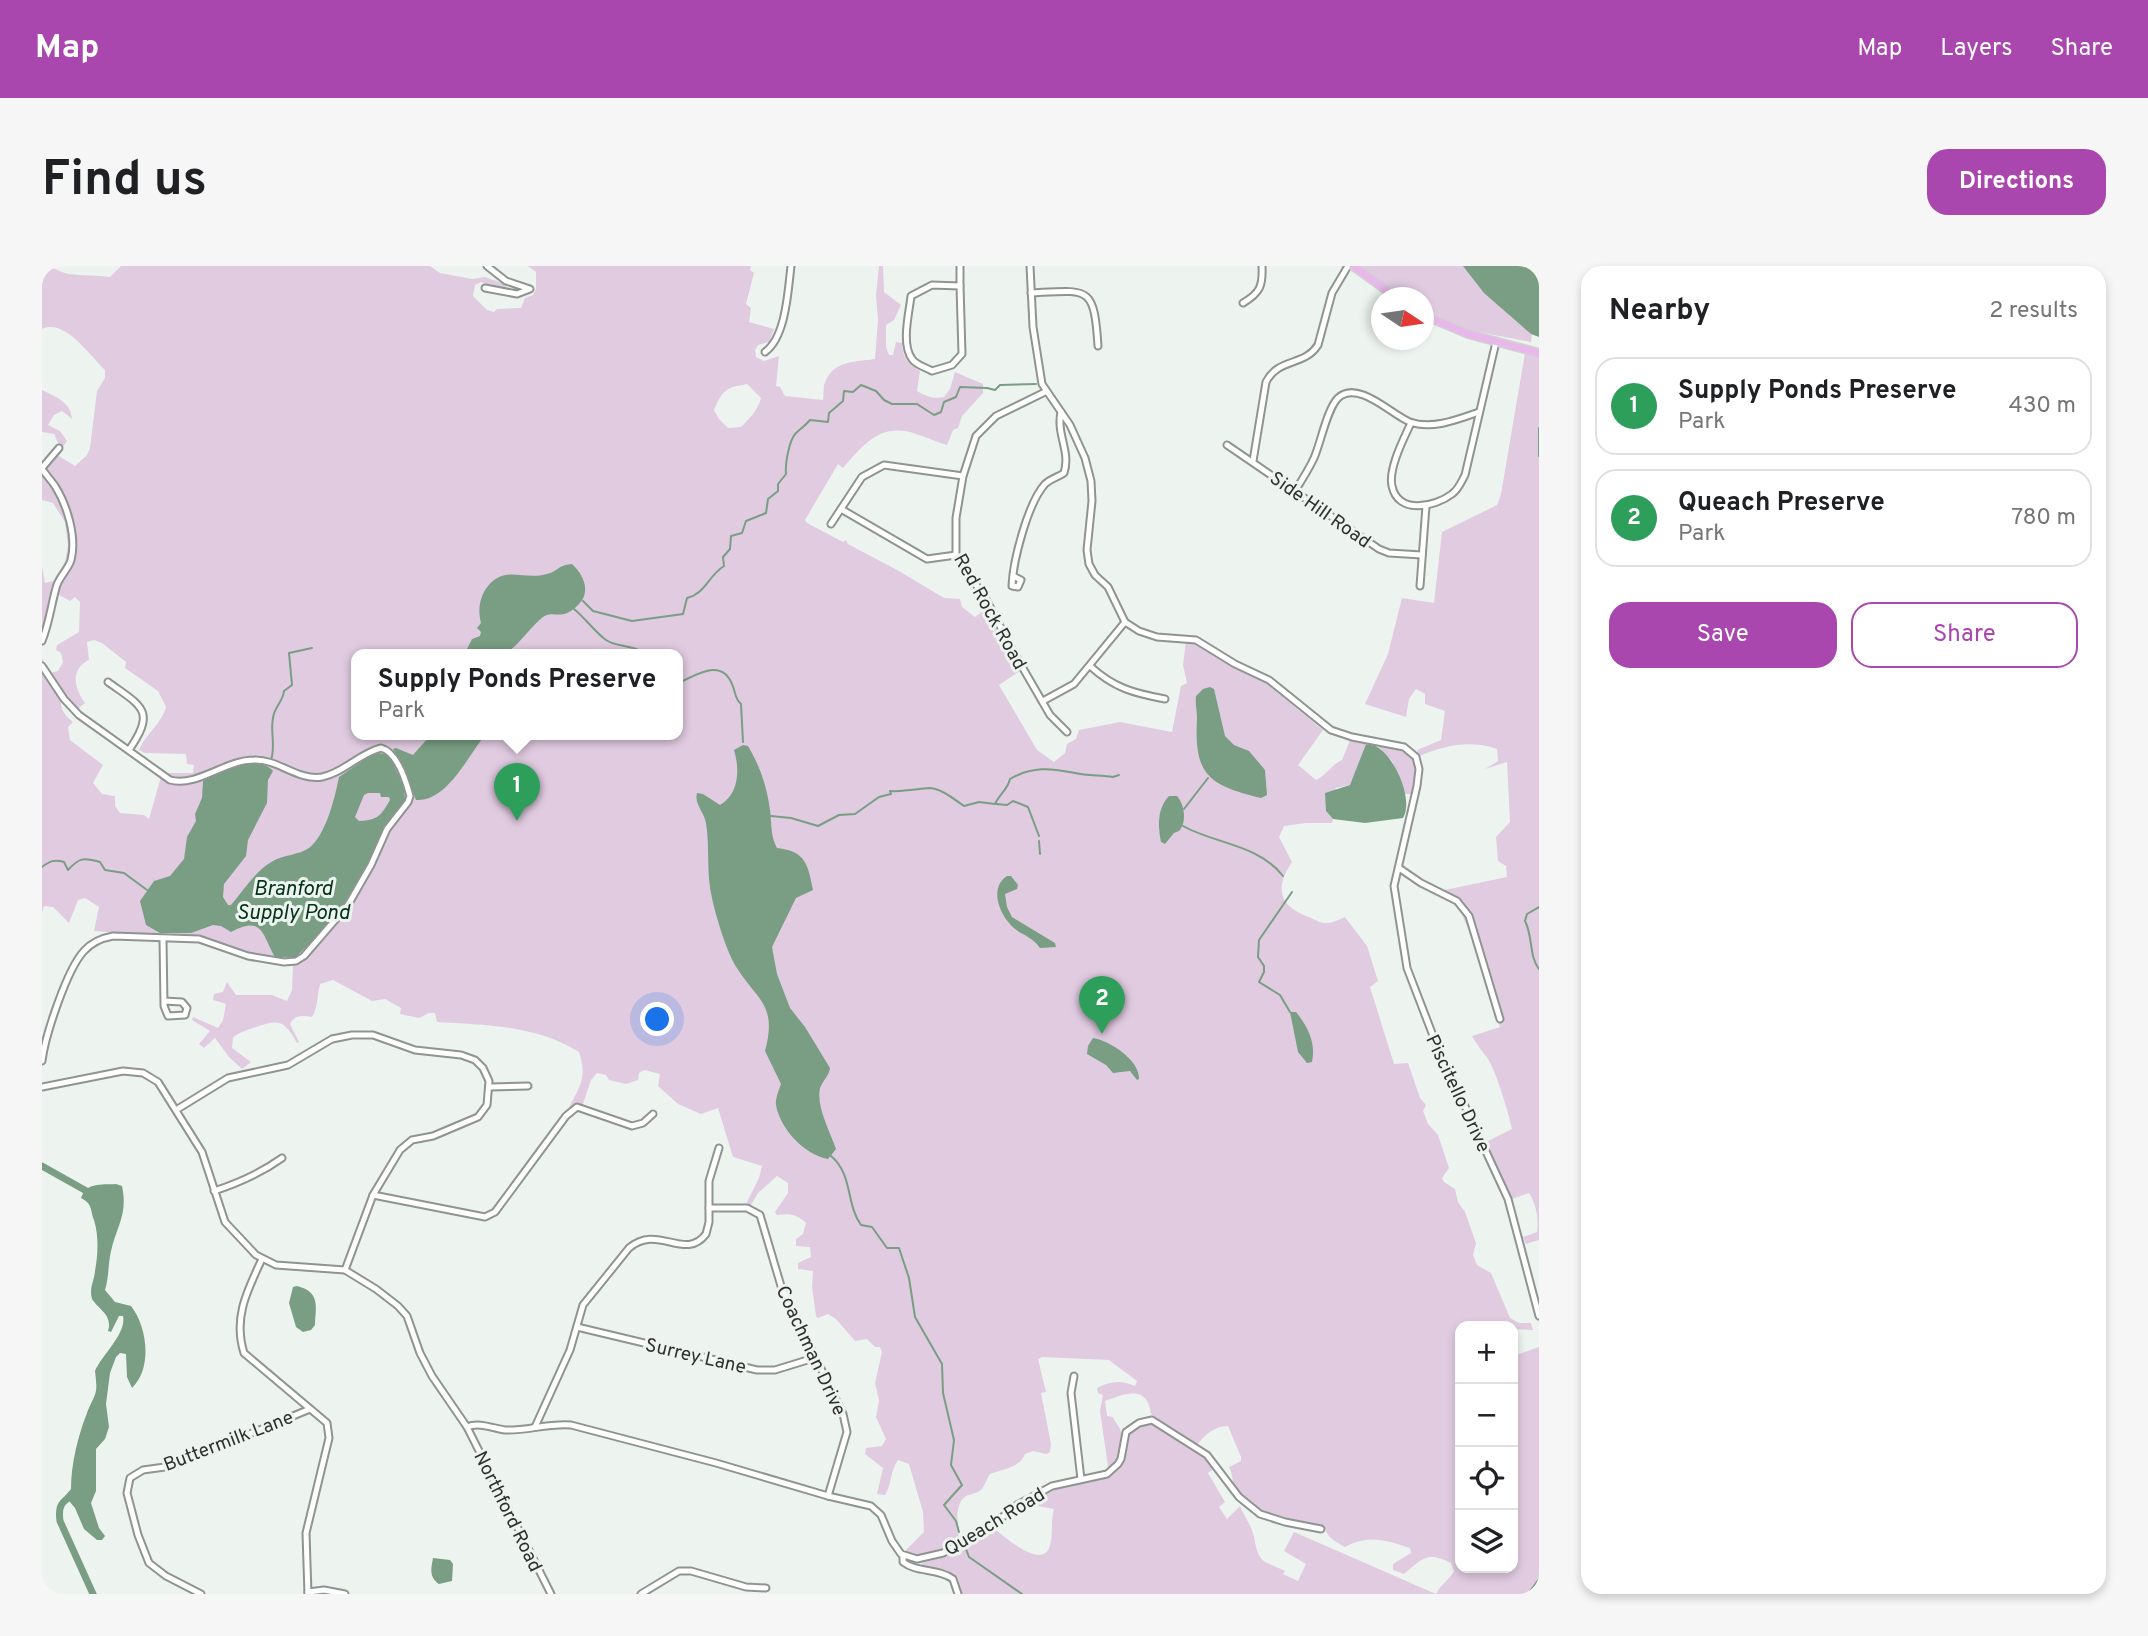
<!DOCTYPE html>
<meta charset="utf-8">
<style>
:root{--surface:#fff;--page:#f6f6f6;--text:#202124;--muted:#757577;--line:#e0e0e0;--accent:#a947ae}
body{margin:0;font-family:Overpass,sans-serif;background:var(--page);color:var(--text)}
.controls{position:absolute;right:21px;bottom:21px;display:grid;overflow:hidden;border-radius:14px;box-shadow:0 4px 10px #0003}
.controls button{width:63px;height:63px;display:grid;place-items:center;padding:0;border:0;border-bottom:2px solid var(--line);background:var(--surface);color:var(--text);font:35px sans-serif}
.compass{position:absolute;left:1329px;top:21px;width:63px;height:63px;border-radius:50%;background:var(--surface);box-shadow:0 4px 10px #0003;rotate:103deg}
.you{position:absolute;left:616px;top:754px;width:24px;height:24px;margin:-18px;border:5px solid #fff;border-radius:50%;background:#1a73e8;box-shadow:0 0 0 10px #1a73e833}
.badge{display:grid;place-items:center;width:46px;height:46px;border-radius:50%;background:var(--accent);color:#fff;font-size:23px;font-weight:700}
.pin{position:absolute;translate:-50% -58px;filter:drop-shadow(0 2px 4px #0008)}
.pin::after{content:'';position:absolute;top:37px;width:24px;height:21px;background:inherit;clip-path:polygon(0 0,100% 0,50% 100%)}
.popup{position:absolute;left:309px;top:383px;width:332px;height:91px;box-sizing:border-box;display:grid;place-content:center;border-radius:14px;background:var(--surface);filter:drop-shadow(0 2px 5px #0005);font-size:23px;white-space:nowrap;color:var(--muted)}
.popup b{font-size:26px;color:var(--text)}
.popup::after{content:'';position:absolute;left:50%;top:100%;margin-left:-14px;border:14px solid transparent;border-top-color:var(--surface)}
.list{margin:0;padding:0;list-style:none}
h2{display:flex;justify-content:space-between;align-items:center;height:91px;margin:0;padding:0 28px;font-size:30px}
h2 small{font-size:23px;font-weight:400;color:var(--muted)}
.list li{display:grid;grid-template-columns:46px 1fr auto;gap:21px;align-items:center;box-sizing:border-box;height:98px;margin:0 14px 14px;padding:0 14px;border:2px solid var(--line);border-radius:21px}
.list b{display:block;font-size:26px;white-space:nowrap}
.list p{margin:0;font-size:23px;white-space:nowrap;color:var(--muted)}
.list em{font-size:23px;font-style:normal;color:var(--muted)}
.actions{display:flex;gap:14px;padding:21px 28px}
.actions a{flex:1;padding:16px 0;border:2px solid var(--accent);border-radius:21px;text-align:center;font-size:24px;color:var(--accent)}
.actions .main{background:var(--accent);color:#fff}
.icon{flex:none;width:38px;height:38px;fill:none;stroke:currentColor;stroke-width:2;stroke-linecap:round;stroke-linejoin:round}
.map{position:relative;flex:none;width:1497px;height:1328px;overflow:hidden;border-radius:21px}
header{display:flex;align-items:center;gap:42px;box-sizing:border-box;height:98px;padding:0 35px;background:var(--accent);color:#fff}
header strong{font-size:33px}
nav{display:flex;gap:38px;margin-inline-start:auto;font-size:24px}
.intro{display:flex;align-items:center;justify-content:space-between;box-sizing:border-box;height:168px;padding:0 42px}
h1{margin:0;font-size:49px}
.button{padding:18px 32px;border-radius:21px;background:var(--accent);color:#fff;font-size:24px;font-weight:700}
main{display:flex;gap:42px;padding:0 42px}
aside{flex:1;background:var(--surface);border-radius:21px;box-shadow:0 4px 10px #0003}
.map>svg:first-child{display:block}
</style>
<header>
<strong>Map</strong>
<nav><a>Map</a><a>Layers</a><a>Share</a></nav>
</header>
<div class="intro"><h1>Find us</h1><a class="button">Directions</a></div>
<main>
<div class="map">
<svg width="1497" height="1328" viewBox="0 0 1497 1328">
<rect width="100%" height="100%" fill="#edf4ef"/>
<!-- green -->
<g fill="#e1cbe1" fill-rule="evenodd">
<path d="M0,0c10,0 17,6 27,8 14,2 28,1 41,3l11,-11h309l10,7 32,6 13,-2 22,8 -2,5 -24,-8 -6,3 -2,11 14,14 7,2 3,-3 24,-1 4,-10 8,-3 3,-6v-17l-8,-6h223l-1,4 4,3 -8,31 5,4 -2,14 25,7 -5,13 -11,3 -3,5 1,7 8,4 15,-5 -3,30 4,1 5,9 38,4c1,-5 0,-13 2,-18 9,-22 31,-20 50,-23l3,-39 -2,-25 3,-29h4l1,26 17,13 -7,15 -8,5v22l3,8h4l3,-13 6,1c0,14 6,21 18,28l-3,20c10,6 16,8 27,6l6,-8 5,-17 28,12v9l-21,23 -4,12 -5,2 -6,15c-11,-3 -20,-8 -31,-11 -35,-12 -52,10 -73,34l-5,-4 -33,56 2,3 36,19 3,-2 2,4 51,27 45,27 16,1 2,8 13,10 12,-9 33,63 -21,14 38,65 17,12 11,-9 2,-9 9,-5 3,-9 41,-8 52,10 9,-46 6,-3 -4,-18 3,-24 17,6 32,22 26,10 62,51 -25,35 18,15c11,-5 15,-15 26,-20l8,-20 16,4c-6,13 -9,29 -16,41l-14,3 -10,23 7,8 -1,4h-26l-22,3 -5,11 13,25c-18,27 -13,44 17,55 5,2 12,7 20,6 5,-1 11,-4 16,-6l22,29 11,35 -8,6 24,77 14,-1 12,35 6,7 -3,6 5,13 10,11 11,33 -7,10 2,4 11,7 3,13 7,10 11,31 -3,12 4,10 14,8 19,45 9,5h12l2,7 -20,-1v-3h-53v242h53v-212l26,-9v247h-103c5,-10 13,-14 18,-23l-3,-8c-24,-12 -28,-5 -47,11l-11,-4v-6l18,-11 -1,-5c-24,-8 -42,-14 -65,-1 -8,-5 -19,-9 -20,-20 -30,-5 -73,-7 -90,-39 -3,-6 -2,-14 -6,-21l12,-6v-4l-13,-31c-14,0 -23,9 -31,19l-46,-31c-4,-29 -24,-21 -46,-13l2,15 6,1c2,5 7,10 8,15 3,11 -2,31 -13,35l-8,-56 3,-16 -5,-2 -1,-5c14,-7 24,-8 38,-2l2,-5 -28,-21 -67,-3 -4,2 8,33 -5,1 10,51 -1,8 -4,2 -13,-3 -8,3c-5,14 -23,15 -35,20 -3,4 -6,13 -9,16 -7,6 -18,2 -22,16 -4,12 1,22 -1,33l2,1c-14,10 -39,24 -55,11l19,-19 -1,-20 -14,-48 -11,-4c-8,11 -6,24 -13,35l-8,-1 6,-26 -18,-14 1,-6 16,-2 4,-7 -10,-22 3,-17 -4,-17 7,-31 -2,-5h-5l-8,-8 -12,2 -19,-22 -8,-5 -10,4 -2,-2 -4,-29 1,-16 -15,-2v-6l13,-6 -1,-10 -14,-1v-7l7,-5 3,-11c-9,-9 -17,-10 -29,-8l-2,-3 13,-19v-10l-11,-7 -19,17 -7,12 -5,-1 13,-26 3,-12 -29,-9 -15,-49 -17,6 -23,-10 -20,-18 2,-12 -16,-4 -5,3 -1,7 -12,4 -17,-4 -3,-5 -9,-2 -6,7 -9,27h-13c12,-22 18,-30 10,-55 -42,-27 -94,-27 -142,-30l-2,-9h-6l-10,5 -19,-4 1,-6 -16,-9 -13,2 -39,-21 -13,4c-3,11 -2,24 -8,33 -10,-2 -17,-2 -22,7l9,18 -2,1c-13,-24 -19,-24 -44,-15 -8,3 -14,4 -20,10l-1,10 19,14 -9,7 -13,-12 -14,-19 -11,10 -5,-4 11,-13 -18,-11 1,-3 25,11 5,-8 3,-16 -13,-4 1,-6 9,-2 4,-10 9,13h36l15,6 5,-11 1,-24 -90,-26 -36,-7 -1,3 -72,-5 5,-24 -14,-9 -7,2 -9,23 -16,-16 -9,-1 -2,7v-255l8,15 8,-2 5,-9 -2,-9 -5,-3 1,-5 22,-13 1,-30 -5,-5 -5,4 -11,-6 -8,32 -9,20v-80l3,16 8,-2 12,-19 3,-16 -3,-24 -12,-19 -11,-3v-38l17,-17 -5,-11 -12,-2v-42c14,7 29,12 30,29l-10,-8 -8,4 -6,10 12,6 7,10 -10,14 18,11 12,-11 3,-7 7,-57 8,-13v-8c-15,-14 -40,-52 -63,-41zM705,118l14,14c-3,12 -11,20 -20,29l-13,1 -9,-9 -5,-9c9,-21 12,-22 33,-26zM52,374l8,3 24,19 -1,6 33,23 8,16c-4,16 -21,28 -27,43l6,3 41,1 1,10 7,1 -1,8h-31l-13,46 -5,-4 -24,-2 -5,-7v-10l-13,-2 -9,-11 10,-18 -33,-25 -2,-13 5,-5c-7,-6 -13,-12 -12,-22l5,-4 7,11 6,1 6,-5c-11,-15 -15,-34 4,-43l-2,-18zM314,389h322v80h-322z"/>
<path d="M1315,0h106l48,51 21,17 -1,8 -59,-11 2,2 -50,-21 -1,-14 -22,-1z"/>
<path d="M1483,87l14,4v883l-13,4 -3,-7 14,-5c2,-14 -1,-28 -8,-39l-17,6 -28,-56 28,-14c-3,-16 -16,-57 -24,-70 -6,-8 -11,-14 -16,-23l28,-9 -29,-91 -10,-24 -7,-10 -19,-10 72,-15 -1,-11 -8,-5 -2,-24 14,-15 -3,-60 -22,7 13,-8 -1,-12c-27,-9 -51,-4 -77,7l-3,-6 24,-10 4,-29 -20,-7v-10l-9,-5 -7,10 -3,18 -41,-13 23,-50 14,-56 32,5 8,-71 55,-27 4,-11z"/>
<path d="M1335,480c41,4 41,10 36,48h-8l-13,-33z"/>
<path d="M1102,1157h10l51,32 11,12 -8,6 17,29 -6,5 8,12 13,-13c4,10 12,20 14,31 5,26 7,23 31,34l-2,3 15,7 8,-17 -22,-13 10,-19 142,62h-474l-4,-16 -10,-7 -26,-5v-3l20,-6 52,-29c9,8 47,41 55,20 5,-12 1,-26 5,-39l-16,-3v-8l28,-13 39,-7 9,-6 8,-9 8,-30z"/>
</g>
<!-- water -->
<g fill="#799e83" fill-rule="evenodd">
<path d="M1421,0h76v71l-8,-3 -47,-41z"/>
<path d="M530,298c12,11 20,29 5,42 -3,3 -8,7 -13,8 -8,2 -13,-2 -21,3 -13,10 -24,29 -39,37 -9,4 -38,1 -49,1l12,-6 5,-10 8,-3 1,-4 -4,-4 4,-5c-3,-12 -2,-22 4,-33 18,-27 37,-9 62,-16 10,-2 11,-9 25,-10z"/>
<path d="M1168,421l4,2 11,47 9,9 15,6 16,19 2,25 -6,3c-54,-13 -67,-24 -64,-80 0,-8 -2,-14 -1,-22l7,-7z"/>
<path d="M397,469h46c-17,21 -38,67 -69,65l-11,-29 -7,-10 -5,2 11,24 1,13 -20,26 -15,34 -27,45 -19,24 -28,28h-21c-13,-23 -12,-42 -44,-25l-10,-6 -8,-1 -22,8h-31l-14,-8 -6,-24 14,-20 16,-5 14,-17 3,-22 9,-16 -1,-7 7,-16 1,-17c16,-9 56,-27 70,-10l-5,9 -1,23 -19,37 -2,16 -22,28 -1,13 5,8h3c13,-15 24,-34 42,-44 10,-6 26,-6 36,-13 17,-13 26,-51 30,-71l31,-21 8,-3 8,1 7,7 4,-4 -4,-8 3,-1 17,7 16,-18zM326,527h12l1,4h8l1,3c-9,15 -11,20 -31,21l-4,-4 9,-22z"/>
<path d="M1324,478c2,1 9,1 11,3 18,10 37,53 26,71l-38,5 -32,-4 -7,-8 -1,-18 25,-8z"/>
<path d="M701,479l5,1c12,20 19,41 22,64 2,14 0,25 7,38 29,3 31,17 36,42l-17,8 -24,49 5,27 13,34 15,19 25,41c-1,8 -7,12 -10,20 -4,19 10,43 16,61l-8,10c-23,-4 -48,-30 -52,-54 -1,-6 3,-15 5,-21l-16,-33c13,-48 -9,-51 -30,-86 -9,-16 -19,-48 -23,-67 -6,-25 -2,-50 -6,-75 -2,-11 -12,-19 -9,-30l6,1 17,11c19,-11 20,-35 14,-55z"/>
<path d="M1127,530h8c8,9 10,27 2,35l-5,2 -9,11 -4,-2c-3,-17 -4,-33 8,-46z"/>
<path d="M965,610h4l7,9 -1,4 -12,5 2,13 5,10 43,26 1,4 -16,1c-10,-14 -21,-13 -30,-24 -12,-13 -20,-37 -3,-48z"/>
<path d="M1248,746h6c12,15 20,31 16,50l-5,1 -9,-11z"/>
<path d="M1051,772c17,3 47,22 46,41l-2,1 -7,-9 -17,2 -7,-8 -19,-11 1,-8z"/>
<path d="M74,918l6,2c6,29 -5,39 -11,65 -3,13 -2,26 -6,39l10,12 16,4c16,20 22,62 1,82l-5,-11 -1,-23 -6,-1 -4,4 -6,16 -4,31 3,23 -4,12 -9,10v42l-5,12 8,25 6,8 -3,4h-5l-13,-11 -9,-21 -10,-12 6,-7c0,-25 7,-53 16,-76 9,-22 11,-17 8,-42 7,-16 32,-38 28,-55h-4l-8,16 -3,-1c5,-16 -9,-21 -16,-32 -3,-11 2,-17 3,-28 3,-16 4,-35 -1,-51 -4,-10 -1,-16 -13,-22 6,-16 19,-13 35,-14z"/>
<path d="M255,1020c23,6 19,19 18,39l-4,5 -8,2 -7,-5 -7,-24 4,-16z"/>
<path d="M391,1292l17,2 3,4 -1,17 -13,3c-10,-7 -8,-15 -6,-26z"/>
</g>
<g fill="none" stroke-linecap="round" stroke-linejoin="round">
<!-- stream -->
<g stroke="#799e83" stroke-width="2">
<path d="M1497,162v28"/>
<path d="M541,335l10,10 39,10 51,-7 4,-16c19,-5 21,-22 37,-32l-1,-9 7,-8 1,-13 11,-3 4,-12 20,-8 2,-14 10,-8v-7l8,-10c-1,-10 3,-34 10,-41 5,-5 9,-7 14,-13l18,2 1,-9 14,-12 1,-10 9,1 8,-7 15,6 8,9 8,4h25l17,11 7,-3 3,-10 12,-5 4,-10 27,1 8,2 5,-5 36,-1"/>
<path d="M532,343c11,9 22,24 32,31 12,8 28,4 41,15"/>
<path d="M636,417c17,-7 43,-26 54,1 4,8 2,14 9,20l2,38"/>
<path d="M229,494c5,-14 -1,-28 2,-42 1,-11 10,-16 11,-27l8,-6 -3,-32 23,-5"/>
<path d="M954,538l11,1 6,-4 15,6 11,29"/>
<path d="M1142,543l24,-31"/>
<path d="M729,550l20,2 27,8 21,-11 16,-1 24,-17 12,-3 -1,-3c13,1 27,-2 39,-3 12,0 26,12 35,18l15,-4 16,2c4,-9 13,-15 15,-25 22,-13 41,-11 65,-6 12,3 26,2 38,4l6,-2"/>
<path d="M1141,560c32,18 75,18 100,50"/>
<path d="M997,575l1,13"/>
<path d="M0,601c8,-6 12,-8 22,-5l4,8c11,-12 15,-13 32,-8l5,8 19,3 23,17"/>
<path d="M1497,641l-12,7 -2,7c8,15 4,36 14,48"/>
<path d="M1248,746l-10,-17 -21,-13 5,-10v-6l-6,-9 1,-17 33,-48"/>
<path d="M789,890c22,18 15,49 30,69l11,2 15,21h12l10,30 6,39 27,47 1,29 11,47 -3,25 11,20 -18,20 12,16 3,11"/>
<path d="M922,1278l5,13 53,37"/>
<path d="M1486,1328l11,-15"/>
</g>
<!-- river -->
<g stroke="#799e83" stroke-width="7">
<path d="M0,900l48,27"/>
<path d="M32,1228c-13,8 -16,12 -14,27l33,73"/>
</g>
<!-- minor casing -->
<g stroke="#8e9590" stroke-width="9">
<g id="minor">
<path d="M988,0l3,61 9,57 28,41 15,33 6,23 1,20 -5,49 2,14 6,11 13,12 17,35 14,9 18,6 39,3 39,24 34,16 62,50 21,7 52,10 12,10 3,12 -2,17 -23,100 13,82 30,78 71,153 31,117"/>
<path d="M890,19l28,1 2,68 -10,11 -20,6c-7,-4 -16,-6 -20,-12 -11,-15 -3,-45 -1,-63z"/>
<path d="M918,20v-20"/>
<path d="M443,22l32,6 13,-5 -24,-8 -19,-15"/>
<path d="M989,27c58,-3 63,-8 67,53"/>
<path d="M1201,37c17,-10 20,-17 19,-37"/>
<path d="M723,86c21,-15 23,-61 26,-86"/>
<path d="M1003,126l-49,24 -20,20 -13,40 -7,42v37l31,46 26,50 37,64 17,17"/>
<path d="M1369,157c-7,15 -23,46 -19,63 6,29 43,21 60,8 7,-5 9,-12 13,-19l31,-133"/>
<path d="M1185,179l152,104 10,4 33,2"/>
<path d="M1211,195l13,-79c13,-25 38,-15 52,-37l14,-52 16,-27"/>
<path d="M0,202l17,-20"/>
<path d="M0,203c4,6 9,11 13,17 12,19 22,51 16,74 -3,10 -13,18 -15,28 -5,18 -7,36 -14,53"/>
<path d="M1253,225c7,-11 14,-22 19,-33 7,-16 13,-49 24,-60 20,-19 55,18 72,24 22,8 49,-3 69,-10"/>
<path d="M799,243l86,50 29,-4"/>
<path d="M789,258l31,-47 22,-12 79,11"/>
<path d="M971,310l8,4 -3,7 -6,-1c1,-26 16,-83 33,-102 5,-5 13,-7 19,-11 7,-22 -8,-38 -3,-61"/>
<path d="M1378,320l6,-80"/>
<path d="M0,400l22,33 15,16 91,65c28,7 55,-20 84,-20 24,-1 44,21 68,17 21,-4 38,-24 59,-29 16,4 25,33 29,48l-2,6 -21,27 -16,36 -23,40 -44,51 -8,5 -12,1 -36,-6 -49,-17 -86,-3c-11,2 -22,7 -29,15 -17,18 -39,85 -42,110"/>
<path d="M1048,400c24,22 43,27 75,33"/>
<path d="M66,416c33,24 49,28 21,68"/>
<path d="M1001,435l31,-17 51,-62"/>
<path d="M1357,602l22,15 36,18 12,15 31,103"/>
<path d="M121,673l1,67 4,10 17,-1 2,-7 -5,-6 -18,-1"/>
<path d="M0,821l81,-16 20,2 15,9 44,70 23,70 31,33 20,10 69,5 31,19 22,17 9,10 13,37 12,23 35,51 84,167"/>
<path d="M448,821l38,-1"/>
<path d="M134,844l52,-32 60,-13 44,-26 20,-4h21l42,15 46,5 14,5 8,8 6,13 -2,24 -9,12 -45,19 -21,4 -12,10 -27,45 -28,75"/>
<path d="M172,925c25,-8 47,-18 68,-33"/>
<path d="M331,929l112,22 10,-5 71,-96 11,-9 55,19 11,-3 10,-9"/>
<path d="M667,942h38l13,7 21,71 62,128 4,18 -19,64"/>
<path d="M220,993c-15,32 -29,59 -18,94l83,70 2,15 -23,95 2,61"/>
<path d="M535,1061l180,43h18l39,-12"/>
<path d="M1032,1110l-3,17 10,86"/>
<path d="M425,1161c12,-5 25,1 38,3 22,1 43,-7 66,-5l145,38 112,33 43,10 10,9 11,26 9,13 16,5 26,-6 51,-29 23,-19 35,-19 55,-12 11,-10 3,-5 5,-27 13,-9 13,-3 55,35 32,42 21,17 25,8 36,7"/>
<path d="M493,1161l35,-77 13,-45 46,-57c29,-25 56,14 77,-14l3,-12v-41l10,-33"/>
<path d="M861,1289v7c14,11 35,6 50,17l5,15"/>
<path d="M266,1326l16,-2 21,4"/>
<path d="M159,1328l-35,-18 -17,-13 -11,-28 -11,-42 3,-15 13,-8 29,-4 138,-57"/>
<path d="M599,1328l38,-23h12l55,16 20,1"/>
</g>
</g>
<!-- major casing -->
<g stroke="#d1d1d1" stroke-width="10">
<g id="major">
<path d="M1311,0l44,32"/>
<path d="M1381,49l45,19 71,19"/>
</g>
</g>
<!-- minor -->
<use href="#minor" stroke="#fff" stroke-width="5"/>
<!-- major -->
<use href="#major" stroke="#e9b8eb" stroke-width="7"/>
</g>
<g text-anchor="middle" stroke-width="6" stroke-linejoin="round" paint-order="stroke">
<!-- street labels -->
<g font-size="19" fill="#2e302e" stroke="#edf4ef">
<text transform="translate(1279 243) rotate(35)" y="7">Side Hill Road</text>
<text transform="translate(949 345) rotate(61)" y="7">Red Rock Road</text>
<text transform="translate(1417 827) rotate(65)" y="7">Piscitello Drive</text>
<text transform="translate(770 1084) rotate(65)" y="7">Coachman Drive</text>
<text transform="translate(654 1089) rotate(13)" y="7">Surrey Lane</text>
<text transform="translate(186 1174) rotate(-21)" y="7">Buttermilk Lane</text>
<text transform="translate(467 1245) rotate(64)" y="7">Northford Road</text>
<text transform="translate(952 1255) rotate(-31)" y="7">Queach Road</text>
</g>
<!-- water labels -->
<g font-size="21" font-style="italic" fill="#023218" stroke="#edf4ef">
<text x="251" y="629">Branford<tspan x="251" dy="24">Supply Pond</tspan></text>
</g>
</g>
</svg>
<div class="controls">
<button>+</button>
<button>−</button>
<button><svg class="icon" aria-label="locate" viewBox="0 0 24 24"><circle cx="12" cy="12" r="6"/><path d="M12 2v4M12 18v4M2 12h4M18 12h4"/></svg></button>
<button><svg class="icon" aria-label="layers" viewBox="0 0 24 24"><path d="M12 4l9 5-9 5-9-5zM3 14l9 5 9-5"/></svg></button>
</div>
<svg class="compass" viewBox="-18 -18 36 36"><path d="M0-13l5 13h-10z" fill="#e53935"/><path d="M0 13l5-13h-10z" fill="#757577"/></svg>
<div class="you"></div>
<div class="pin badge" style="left:475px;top:555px;background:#2e9e5b">1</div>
<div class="popup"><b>Supply Ponds Preserve</b>Park</div>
<div class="pin badge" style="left:1060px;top:768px;background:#2e9e5b">2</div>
</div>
<aside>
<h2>Nearby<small>2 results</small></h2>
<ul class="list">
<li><span class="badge" style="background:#2e9e5b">1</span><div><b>Supply Ponds Preserve</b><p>Park</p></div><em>430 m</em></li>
<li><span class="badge" style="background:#2e9e5b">2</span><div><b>Queach Preserve</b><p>Park</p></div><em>780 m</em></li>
</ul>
<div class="actions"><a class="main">Save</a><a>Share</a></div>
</aside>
</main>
